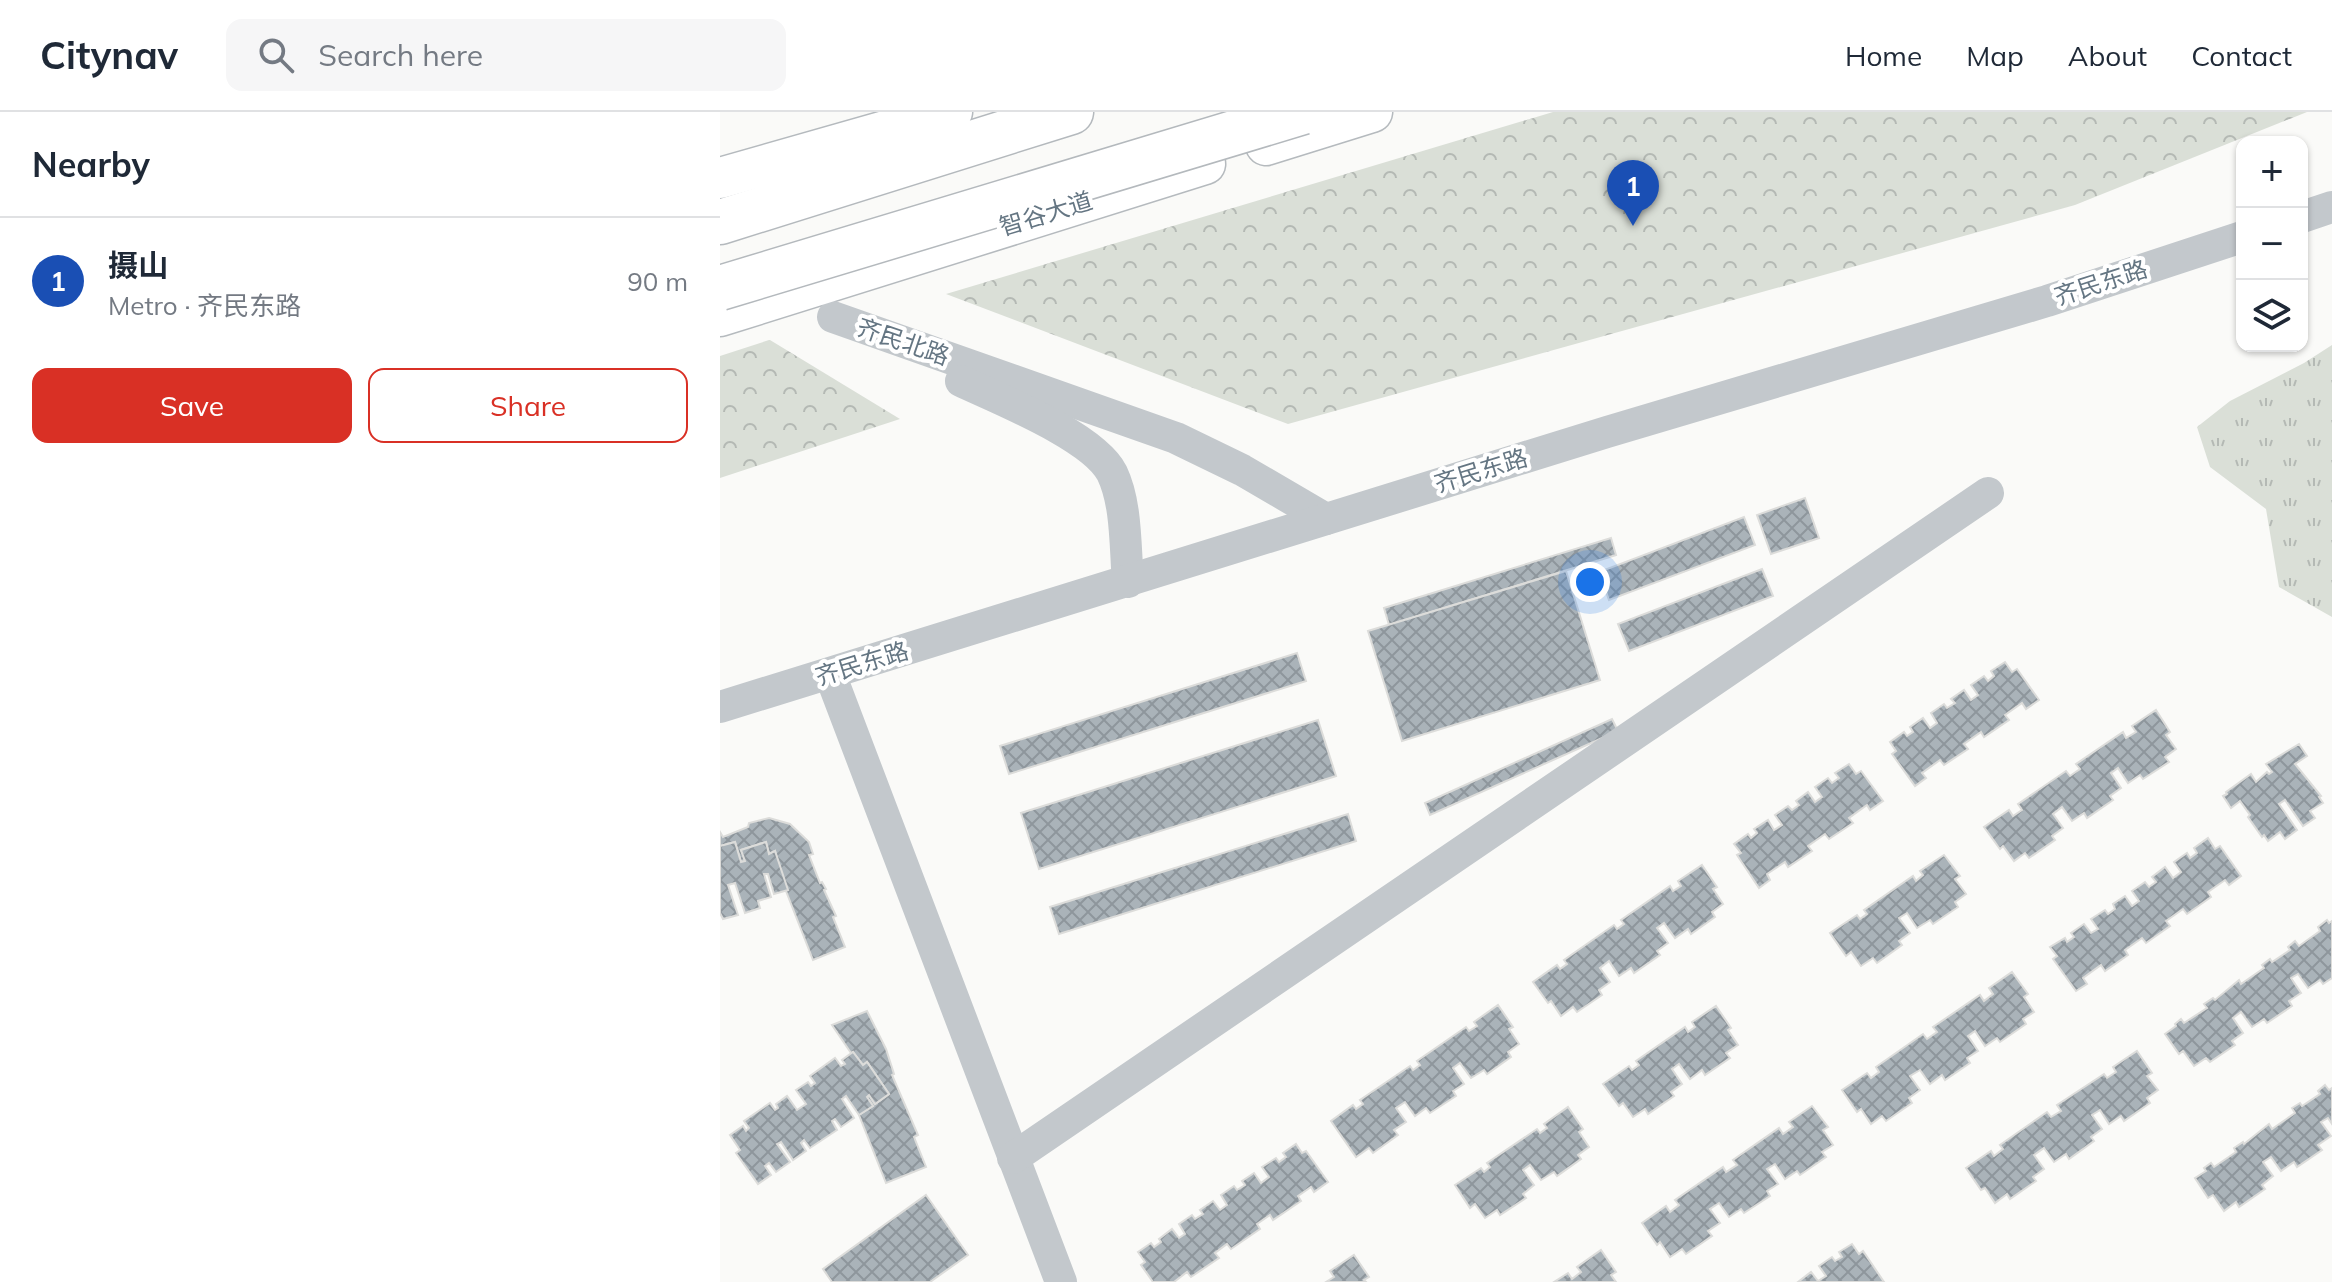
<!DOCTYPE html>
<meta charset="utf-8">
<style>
:root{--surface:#fff;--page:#f6f6f7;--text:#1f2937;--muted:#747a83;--line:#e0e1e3;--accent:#d93025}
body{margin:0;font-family:Mulish,"Noto Sans SC",sans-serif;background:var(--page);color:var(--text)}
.controls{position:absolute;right:24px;top:24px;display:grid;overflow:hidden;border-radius:16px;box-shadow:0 2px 6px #0004}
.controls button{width:72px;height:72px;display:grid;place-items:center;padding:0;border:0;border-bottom:2px solid var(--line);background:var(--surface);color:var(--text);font:40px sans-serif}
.you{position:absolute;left:870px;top:470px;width:28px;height:28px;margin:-20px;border:6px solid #fff;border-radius:50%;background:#1a73e8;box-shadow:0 0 0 12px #1a73e833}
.badge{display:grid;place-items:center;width:52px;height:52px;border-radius:50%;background:var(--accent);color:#fff;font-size:26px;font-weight:700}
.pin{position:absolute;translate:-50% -66px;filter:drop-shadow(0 2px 4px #0008)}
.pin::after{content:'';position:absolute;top:42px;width:28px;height:24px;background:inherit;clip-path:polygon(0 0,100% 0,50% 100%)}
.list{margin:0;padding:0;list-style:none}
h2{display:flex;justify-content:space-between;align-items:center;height:104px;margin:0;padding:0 32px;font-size:34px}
h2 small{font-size:26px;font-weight:400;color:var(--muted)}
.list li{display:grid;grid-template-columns:52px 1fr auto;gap:24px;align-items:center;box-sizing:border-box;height:128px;padding:0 32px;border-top:2px solid var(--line)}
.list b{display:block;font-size:30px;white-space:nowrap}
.list p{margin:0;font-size:26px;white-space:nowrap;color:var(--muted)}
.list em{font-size:26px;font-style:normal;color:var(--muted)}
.actions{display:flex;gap:16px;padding:24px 32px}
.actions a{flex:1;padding:18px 0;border:2px solid var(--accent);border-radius:16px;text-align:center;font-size:28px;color:var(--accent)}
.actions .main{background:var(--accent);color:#fff}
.icon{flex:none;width:44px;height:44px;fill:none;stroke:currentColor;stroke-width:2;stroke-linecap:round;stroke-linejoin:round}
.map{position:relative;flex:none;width:1612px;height:1170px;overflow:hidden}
header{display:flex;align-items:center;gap:48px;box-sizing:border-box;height:112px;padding:0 40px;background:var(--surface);border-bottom:2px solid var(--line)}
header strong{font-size:38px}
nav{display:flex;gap:44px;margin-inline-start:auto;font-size:28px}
.search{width:560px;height:72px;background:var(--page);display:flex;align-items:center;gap:20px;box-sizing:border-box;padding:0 28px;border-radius:16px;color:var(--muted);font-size:30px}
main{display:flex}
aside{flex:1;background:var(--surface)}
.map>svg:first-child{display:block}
</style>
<header>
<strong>Citynav</strong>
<div class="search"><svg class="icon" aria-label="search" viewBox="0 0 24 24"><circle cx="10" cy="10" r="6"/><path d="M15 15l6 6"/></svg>Search here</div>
<nav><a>Home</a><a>Map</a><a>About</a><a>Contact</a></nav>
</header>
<main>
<aside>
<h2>Nearby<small></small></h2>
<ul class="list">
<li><span class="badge" style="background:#1a4fb4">1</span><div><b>摄山</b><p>Metro · 齐民东路</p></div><em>90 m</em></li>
</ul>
<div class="actions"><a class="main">Save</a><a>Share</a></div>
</aside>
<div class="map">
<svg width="1612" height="1170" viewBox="0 0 1612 1170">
<defs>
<pattern id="grass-tufts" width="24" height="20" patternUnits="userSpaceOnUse" patternTransform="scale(2)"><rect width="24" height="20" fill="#dadfd7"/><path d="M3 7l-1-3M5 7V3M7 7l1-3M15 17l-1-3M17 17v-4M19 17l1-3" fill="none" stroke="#b4b9b4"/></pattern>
<pattern id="forest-crowns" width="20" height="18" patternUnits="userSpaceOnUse" patternTransform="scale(2)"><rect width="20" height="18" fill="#dadfd7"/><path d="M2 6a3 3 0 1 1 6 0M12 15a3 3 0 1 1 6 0" fill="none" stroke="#b4b9b4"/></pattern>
<pattern id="building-cross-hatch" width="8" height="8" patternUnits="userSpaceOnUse" patternTransform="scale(2)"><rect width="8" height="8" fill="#aab3b9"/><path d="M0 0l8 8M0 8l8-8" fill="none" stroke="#8e969c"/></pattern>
</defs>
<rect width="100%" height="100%" fill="#fafaf8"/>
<!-- grass -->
<path fill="url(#grass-tufts)" d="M1612,233v272l-53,-30 -13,-78 -56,-42 -13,-40 33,-26 74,-38z"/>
<!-- forest -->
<g fill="url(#forest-crowns)">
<path d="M833,0h754l-232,93 -787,219 -342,-130z"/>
<path d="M49,228h1l130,79 -180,59v-122z"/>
</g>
<!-- building -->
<g fill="url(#building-cross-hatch)" stroke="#dcdcda" stroke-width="2">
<path d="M1085,386l14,40 -48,16 -14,-39z"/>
<path d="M1024,405l11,28 -146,55 -10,-28z"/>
<path d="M891,426l5,17 -227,70 -5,-17z"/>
<path d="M1042,457l11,27 -144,55 -11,-27z"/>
<path d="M846,459l34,109 -198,61 -34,-110z"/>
<path d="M577,541l9,28 -297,93 -9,-28z"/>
<path d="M1285,550l7,10 5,-3 22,31 -13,9 -4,-6 -17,12 4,5 -25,17 -3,-5 -17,12 4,5 -24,16 -4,-5 -18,13 4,5 -11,8 -23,-32 4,-3 -6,-9 14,-10 3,4 6,-4 -3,-5 13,-9 7,10 7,-5 -6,-10 13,-9 3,4 8,-5 -4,-4 13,-9 7,10 7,-5 -7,-10 13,-9 4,5 6,-5 -3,-5z"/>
<path d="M1436,598l14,22 -4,3 10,14 -11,8 4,5 -26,17 -3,-4 -12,8 -10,-15 -7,5 10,15 -11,8 3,4 -26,18 -3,-5 -12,8 -10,-14 -9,7 10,14 -11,8 3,4 -26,18 -4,-5 -11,8 -11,-15 -3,3 -16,-22 25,-17 4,6 9,-6 -4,-6 48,-33 4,5 10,-7 -4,-5 47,-32 3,6 10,-6 -4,-6z"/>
<path d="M892,607l6,12 -188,84 -5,-12z"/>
<path d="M598,608l18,56 -297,93 -18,-56z"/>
<path d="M1579,632l8,12 -12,8 26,32 -2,1 4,6 -13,8 5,7 -12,8 -18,-26 -6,4 18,26 -12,9 -5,-7 -12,9 -4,-6 -2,2 -14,-20 2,-2 -10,-14 -9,7 -8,-12 4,-2 -1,-2 25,-18 5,8 11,-10 2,2 3,-2 -6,-8z"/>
<path d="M1129,652l7,10 5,-3 22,30 -13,9 -3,-5 -18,13 4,5 -24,16 -4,-5 -17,12 4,5 -24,16 -3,-5 -18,12 3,6 -11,8 -22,-33 4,-2 -7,-9 14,-10 3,4 6,-5 -3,-4 14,-9 6,10 8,-5 -7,-10 13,-9 4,4 7,-5 -3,-4 12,-9 7,10 7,-5 -7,-10 13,-9 4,5 7,-5 -4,-5z"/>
<path d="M628,702l8,27 -297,93 -9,-27z"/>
<path d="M49,706l21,6 19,18 4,12 -4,1 11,28 2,-1 4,7 -2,1 12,26 -3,1 12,30 -32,13 -27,-69 -11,-40 -6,3 -3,-12 -25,8 4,11 -4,1 -6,-20 -15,4v-14l3,5 25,-10 1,-4z"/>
<path d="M1488,726l7,11 5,-3 21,30 -12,9 -4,-5 -17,12 3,5 -24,17 -4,-5 -17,12 4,5 -24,17 -4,-5 -17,12 3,5 -23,16 -4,-6 -18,13 4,6 -11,7 -23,-32 4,-3 -7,-9 15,-9 2,4 7,-5 -3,-4 13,-9 7,9 7,-4 -7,-10 14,-9 3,4 7,-5 -2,-5 12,-8 7,10 7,-5 -7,-10 13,-9 4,5 7,-5 -4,-5 13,-10 8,11 8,-6 -7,-10 13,-9 3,5 7,-5 -3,-5z"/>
<path d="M15,730l6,20 4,-1 -4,-11 25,-8 3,12 6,-3 13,39 -14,4 -6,-20h-4l7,23 -13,4 2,7 -15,5 -10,-30 -7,2 10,30 -15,4 -3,-6v-67z"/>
<path d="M1224,743l16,21 -5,3 11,15 -11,8 3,5 -25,17 -3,-4 -13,8 -10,-15 -8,5 11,15 -11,8 3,4 -25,18 -4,-5 -12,8 -10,-14 -5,4 -16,-23 27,-18 3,4 7,-5 -3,-4 49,-34 3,5 7,-6 -3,-4z"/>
<path d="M982,753l15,22 -4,2 10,15 -11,8 3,5 -24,17 -3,-5 -13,9 -11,-15 -7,5 11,15 -11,8 3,4 -26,18 -3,-5 -12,8 -10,-15 -9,7 10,14 -11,8 3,5 -25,17 -4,-5 -12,9 -10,-15 -3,2 -15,-21 24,-17 3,4 7,-5 -3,-4 50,-35 3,4 7,-5 -3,-4 49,-34 3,5 8,-5 -3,-5z"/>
<path d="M1607,808l2,3 3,-2v57l-9,6 -3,-4 -12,8 -10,-14 -7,4 10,15 -12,8 3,5 -25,17 -3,-4 -12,8 -11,-15 -8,6 10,15 -11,8 3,4 -25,17 -4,-4 -12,8 -11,-15 -4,3 -14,-20 11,-8 -1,-2 6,-5 3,4 23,-15 -3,-4 9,-6 2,2 24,-20 2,4 23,-16 -2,-3 8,-6 2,3 18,-12 -2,-3 7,-6 4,5 21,-15 -2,-4z"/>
<path d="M1292,860l16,22 -4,3 10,15 -11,7 3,5 -26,18 -3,-4 -12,8 -10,-15 -7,5 10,15 -11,7 3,5 -25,17 -3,-5 -12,9 -10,-14 -10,6 10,14 -11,8 3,5 -26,18 -4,-5 -11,8 -10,-15 -4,3 -15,-22 25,-17 4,5 8,-6 -3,-5 47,-33 4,5 10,-7 -4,-5 47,-32 4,6 9,-7 -4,-6z"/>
<path d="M778,893l15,22 -4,2 10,15 -11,8 3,5 -24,17 -3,-4 -13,8 -11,-15 -7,5 11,16 -11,7 3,5 -26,17 -4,-5 -11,8 -10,-14 -9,6 10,14 -12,8 4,5 -25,18 -4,-5 -13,9 -25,-36 22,-16 3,4 7,-5 -3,-4 50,-34 3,4 7,-5 -3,-4 49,-34 3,4 8,-5 -3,-4z"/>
<path d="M996,894l15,22 -3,2 10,15 -12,8 4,5 -25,17 -3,-5 -12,9 -11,-15 -7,5 10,15 -11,8 3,4 -26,18 -3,-5 -12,8 -10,-14 -4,3 -16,-22 26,-18 3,4 7,-5 -3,-4 49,-34 3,5 7,-5 -3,-5z"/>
<path d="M147,899l19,38 8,25 -2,1 26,60 -4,2 12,30 -40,16 -27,-68 14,-9 -6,-9 2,-2 6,9 14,-10 -22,-32 -4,3 -10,-13 -2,1 -19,-28z"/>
<path d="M1417,939l15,22 -5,3 11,14 -11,8 3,5 -26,18 -3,-5 -12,8 -9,-14 -8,5 10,14 -11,8 3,4 -25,18 -3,-5 -12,8 -10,-14 -10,7 10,14 -11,8 3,4 -26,18 -3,-5 -12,9 -10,-15 -4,2 -15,-22 25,-17 3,5 9,-7 -3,-4 47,-33 4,5 10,-6 -4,-6 47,-31 3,4 9,-6 -3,-5z"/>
<path d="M133,940l10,13 4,-3 22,32 -14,10 -6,-9 -2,2 6,9 -14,9 -13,-19 -4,3 12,19 -13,9 -6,-8 -3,2 5,9 -27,18 -6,-8 -3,3 5,8 -13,9 -12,-18 -4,2 13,18 -14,10 -7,-9 -4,3 6,9 -13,9 -22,-31 4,-3 -10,-15 13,-9 3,5 3,-3 -5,-7 26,-18 5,7 3,-2 -2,-4 11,-8 10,14 9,-6 -10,-14 12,-8 3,4 4,-3 -5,-7 25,-18 6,8 4,-2 -3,-4z"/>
<path d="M1605,973l4,5 3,-2v36l-4,-6 -7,4 10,14 -13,9 4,5 -25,17 -3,-5 -13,9 -10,-14 -8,5 10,14 -11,9 3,4 -26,18 -3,-5 -12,9 -11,-16 -5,3 -13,-20 11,-7 -2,-3 7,-5 3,4 22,-15 -2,-4 9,-6 1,2 25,-20 3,5 23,-16 -3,-5 8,-5 2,3 18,-12 -2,-3z"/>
<path d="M1092,994l16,21 -5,3 10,15 -11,7 4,5 -26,18 -3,-4 -12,8 -10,-15 -8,5 11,15 -11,7 3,5 -26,17 -3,-4 -12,8 -10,-14 -9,6 10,14 -12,8 4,5 -26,18 -4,-5 -12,8 -10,-15 -3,3 -15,-22 24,-17 4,6 9,-7 -4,-5 48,-33 3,5 11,-7 -4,-5 46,-32 4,6 10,-7 -4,-5z"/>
<path d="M848,995l15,22 -4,3 10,15 -11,8 3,4 -24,17 -3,-4 -13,8 -11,-15 -7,5 11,15 -11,9 3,4 -26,17 -3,-5 -12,8 -10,-14 -5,4 -15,-23 26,-17 3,4 6,-5 -3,-4 50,-34 3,4 7,-5 -3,-4z"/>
<path d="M576,1032l6,9 4,-2 22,31 -14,10 -3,-5 -13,9 3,5 -28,19 -3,-5 -13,9 3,5 -29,20 -4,-5 -12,9 4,5 -28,19 -4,-5 -13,10h-21l-12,-17 4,-3 -7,-10 13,-9 3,4 7,-5 -2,-3 13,-10 7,9 6,-4 -6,-10 13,-9 3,4 8,-5 -3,-4 13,-9 7,9 7,-5 -6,-10 13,-9 3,4 8,-5 -3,-4 12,-8 7,10 8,-6 -7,-10 14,-9 3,4 7,-5 -3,-4z"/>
<path d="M206,1083l42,60 -38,27h-98l-9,-13z"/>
<path d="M1132,1132l7,10 4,-3 21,31h-86l13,-10 7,9 8,-5 -7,-10 13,-9 3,4 7,-4 -3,-5z"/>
<path d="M881,1138l15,22 -5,3 5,7h-62l14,-9 4,6 9,-7 -4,-5z"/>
<path d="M634,1143l15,22 -5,3 2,2h-40l8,-5 -4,-6z"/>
</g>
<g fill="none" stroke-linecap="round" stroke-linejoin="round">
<!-- major casing -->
<g stroke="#b5babe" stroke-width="43">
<g id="major">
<path d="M546,33l106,-33"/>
<path d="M0,66l232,-66"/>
<path d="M0,204l485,-152"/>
</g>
</g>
<!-- highway casing -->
<g stroke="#b4b9bd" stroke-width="47">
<path id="highway" d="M0,110l351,-110"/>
</g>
<!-- minor -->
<g stroke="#c3c8cc" stroke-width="32">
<path d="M1582,105l30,-10"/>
<path d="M113,205l343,121 66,32 84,49"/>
<path d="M241,269c38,18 132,55 151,92 15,31 13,75 16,109"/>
<path d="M110,562l231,608"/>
<path d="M0,595l887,-275 440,-131 195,-64"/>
<path d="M293,1046l975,-665"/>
</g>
<!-- major -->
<use href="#major" stroke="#fff" stroke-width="40"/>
<!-- highway -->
<use href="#highway" stroke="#fff" stroke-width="44"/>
<!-- highway-bridge casing -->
<g stroke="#b4b9bd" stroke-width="47" stroke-linecap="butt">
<path id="highway-bridge" d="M0,176l583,-176"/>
</g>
<!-- highway-bridge -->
<use href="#highway-bridge" stroke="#fff" stroke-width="44"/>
</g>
<g text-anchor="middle" stroke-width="8" stroke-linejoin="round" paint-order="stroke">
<!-- street labels -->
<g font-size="24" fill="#657683" stroke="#fff">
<text transform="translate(326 102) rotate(-17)" y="8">智谷大道</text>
<text transform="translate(1381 171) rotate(-18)" y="8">齐民东路</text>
<text transform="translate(183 230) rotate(19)" y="8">齐民北路</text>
<text transform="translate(761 359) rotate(-17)" y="8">齐民东路</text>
<text transform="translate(142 552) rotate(-17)" y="8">齐民东路</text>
</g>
</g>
</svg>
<div class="controls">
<button>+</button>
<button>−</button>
<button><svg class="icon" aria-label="layers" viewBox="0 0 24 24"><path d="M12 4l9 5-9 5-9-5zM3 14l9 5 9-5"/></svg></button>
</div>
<div class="you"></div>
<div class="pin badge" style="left:913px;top:114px;background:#1a4fb4">1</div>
</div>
</main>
